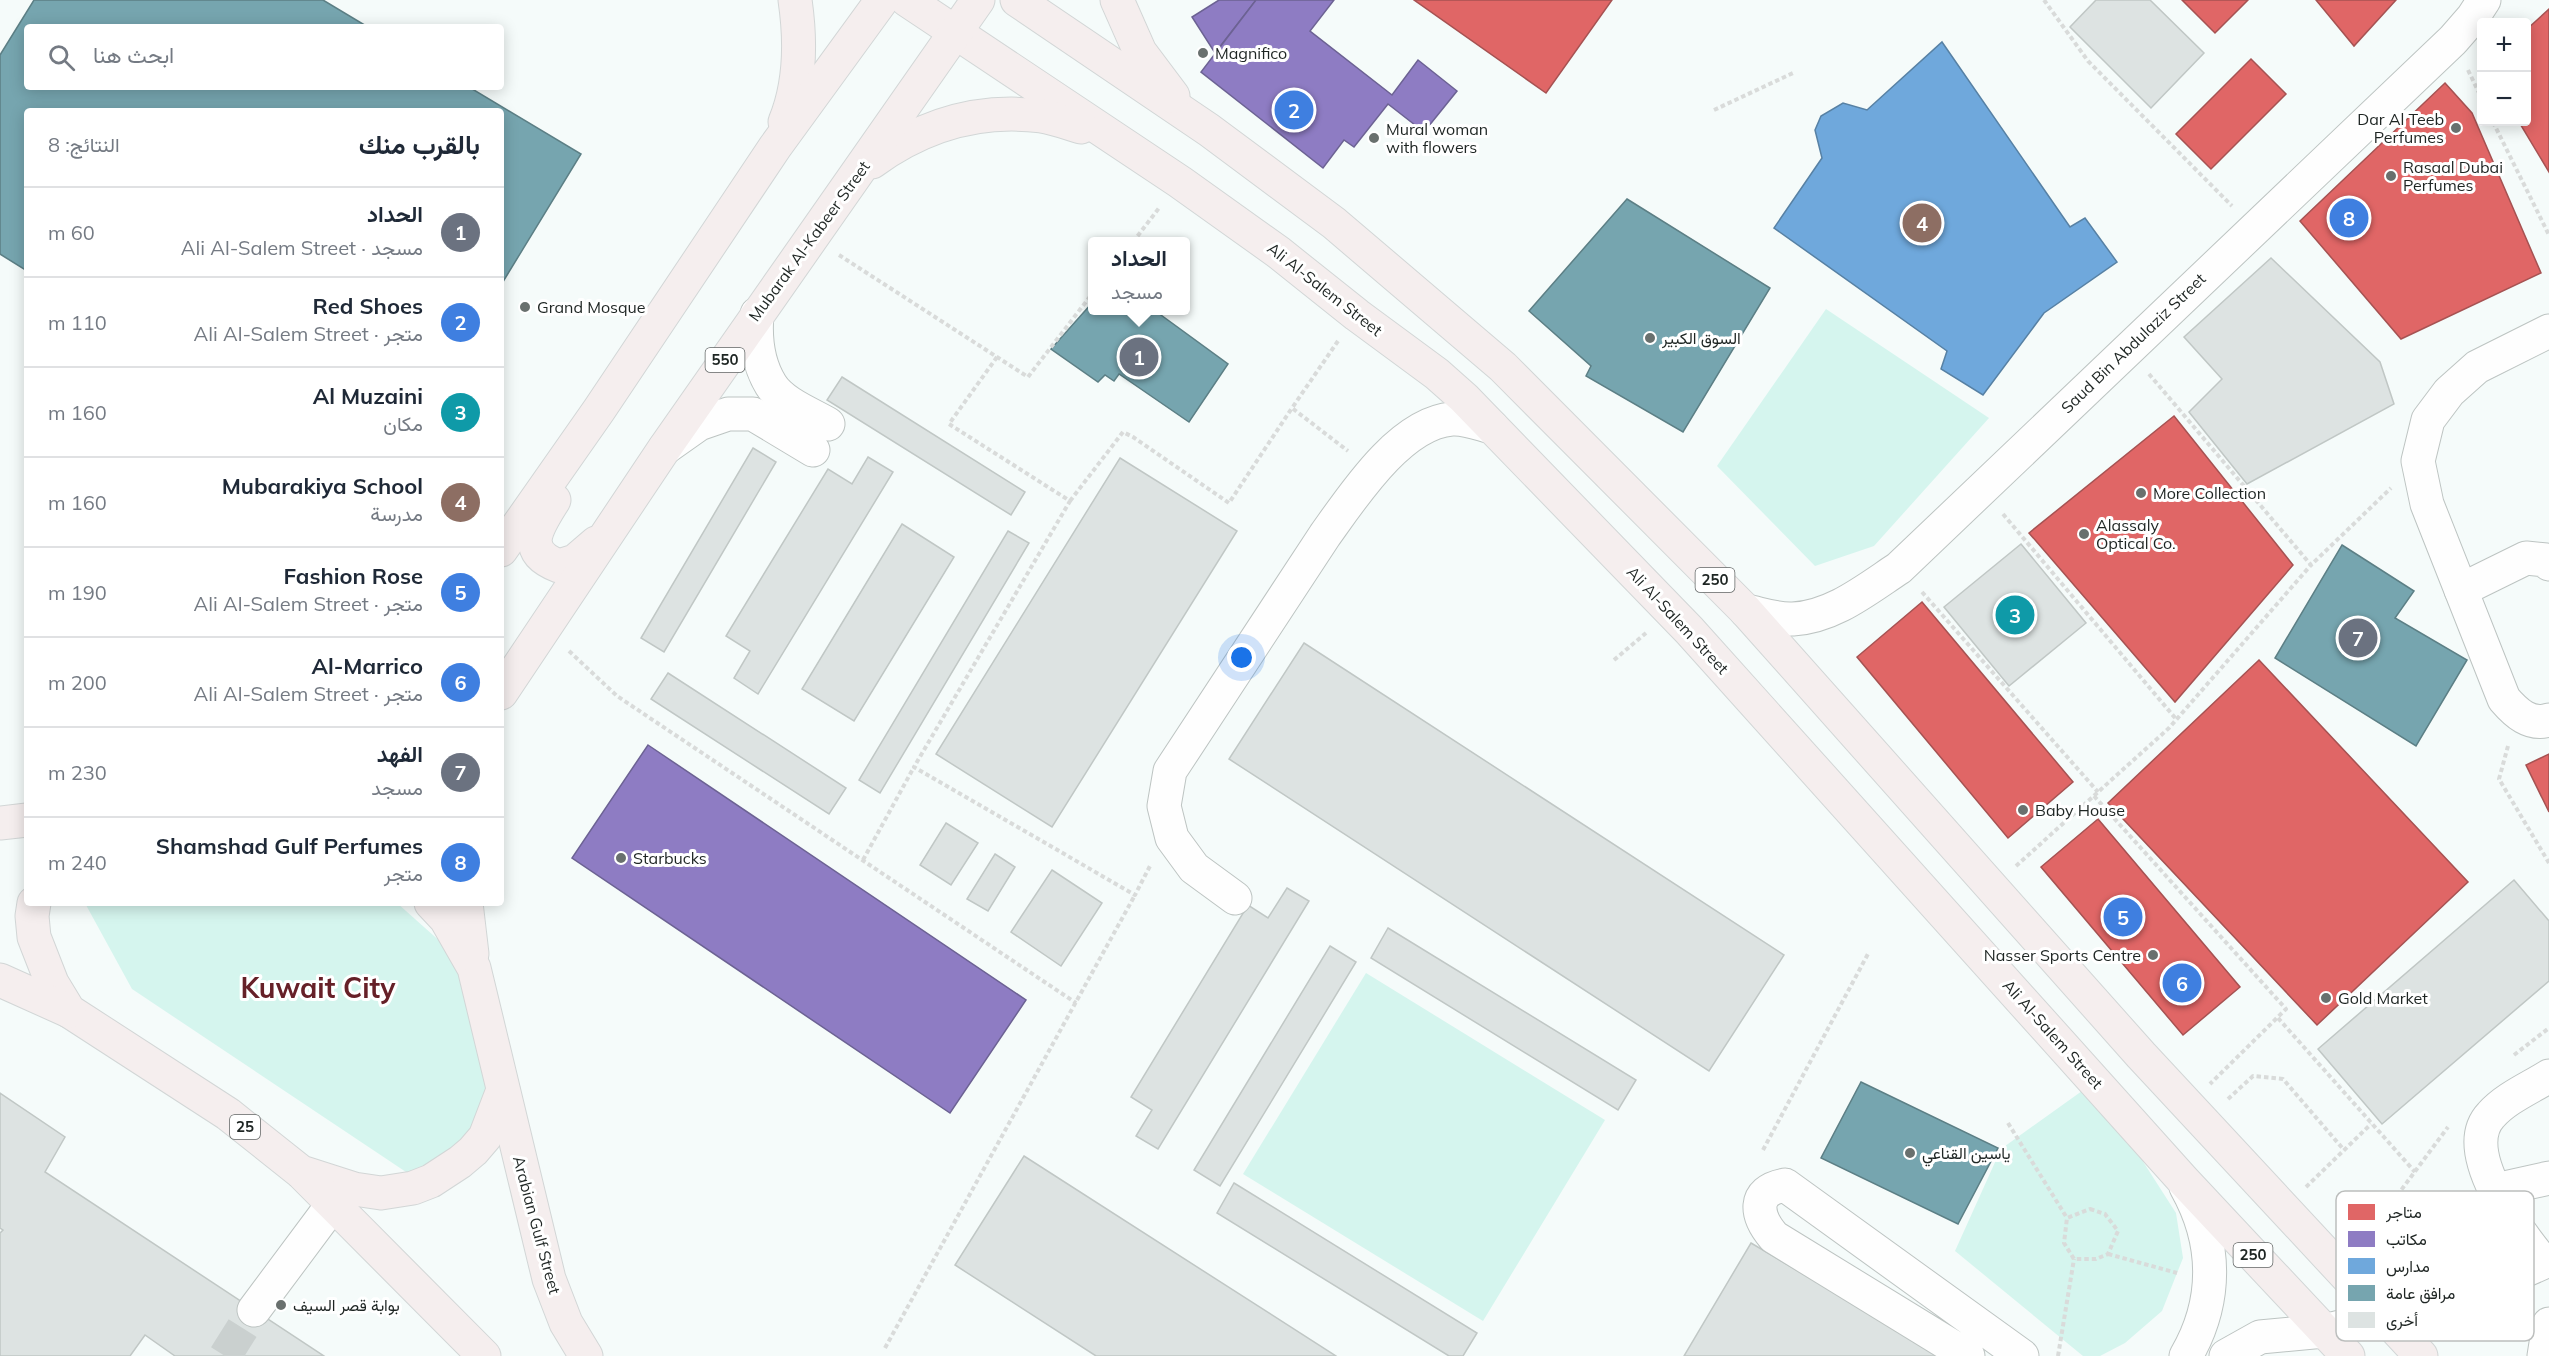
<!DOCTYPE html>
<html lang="ar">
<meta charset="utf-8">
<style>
:root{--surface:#fff;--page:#f2f2f3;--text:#1f2937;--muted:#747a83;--line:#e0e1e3;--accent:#69706e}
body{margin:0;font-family:Mulish,Vazirmatn,sans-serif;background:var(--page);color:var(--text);direction:rtl}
.controls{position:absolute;right:18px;top:18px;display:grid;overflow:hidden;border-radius:6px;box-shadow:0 3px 15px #0003}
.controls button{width:54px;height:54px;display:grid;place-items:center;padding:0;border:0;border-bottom:2px solid var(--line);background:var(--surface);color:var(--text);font:30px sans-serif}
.you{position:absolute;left:1242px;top:658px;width:21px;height:21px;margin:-15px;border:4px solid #fff;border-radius:50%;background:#1a73e8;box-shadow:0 0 0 9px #1a73e833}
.badge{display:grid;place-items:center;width:39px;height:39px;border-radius:50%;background:var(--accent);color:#fff;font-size:20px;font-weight:700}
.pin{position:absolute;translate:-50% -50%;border:3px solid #fff;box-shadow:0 2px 6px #0006}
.popup{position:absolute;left:1088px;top:237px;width:102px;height:78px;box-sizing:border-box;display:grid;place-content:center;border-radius:6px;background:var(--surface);filter:drop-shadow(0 2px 4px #0005);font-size:20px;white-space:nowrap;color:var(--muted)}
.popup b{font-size:22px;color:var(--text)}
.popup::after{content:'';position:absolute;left:50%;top:100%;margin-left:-12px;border:12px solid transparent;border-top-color:var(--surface)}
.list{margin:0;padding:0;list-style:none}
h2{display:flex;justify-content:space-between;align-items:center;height:78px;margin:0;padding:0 24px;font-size:26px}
h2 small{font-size:20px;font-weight:400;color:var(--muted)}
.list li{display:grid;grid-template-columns:39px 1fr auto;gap:18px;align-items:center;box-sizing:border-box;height:90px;padding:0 24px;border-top:2px solid var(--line)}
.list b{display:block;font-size:22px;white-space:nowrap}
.list p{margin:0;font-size:20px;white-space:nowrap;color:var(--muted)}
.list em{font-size:20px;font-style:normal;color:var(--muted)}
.icon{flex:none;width:33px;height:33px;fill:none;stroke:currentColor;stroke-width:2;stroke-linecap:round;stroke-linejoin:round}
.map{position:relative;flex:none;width:2549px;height:1356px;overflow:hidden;direction:ltr}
.search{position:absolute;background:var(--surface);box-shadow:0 3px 15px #0003;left:24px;top:24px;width:480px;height:66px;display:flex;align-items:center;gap:15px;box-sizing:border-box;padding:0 21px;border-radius:6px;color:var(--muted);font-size:22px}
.panel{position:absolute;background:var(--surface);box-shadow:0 3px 15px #0003;left:24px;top:108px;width:480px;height:798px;border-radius:6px;direction:rtl}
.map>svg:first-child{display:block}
</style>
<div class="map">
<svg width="2549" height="1356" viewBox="0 0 2549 1356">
<rect width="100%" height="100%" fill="#f5fbfa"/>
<!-- green -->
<g fill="#d5f5ee">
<path d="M1826,309l163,109 -115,128 -59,20 -98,-100z"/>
<path d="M88,903h309l73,65 28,119 -37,61 -49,28 -280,-187 -46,-84z"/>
<path d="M1366,973l239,147 -122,201 -240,-147z"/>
<path d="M2082,1091l60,69 34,53 7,45 -21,53 -37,32 -25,13h-17l-128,-105 46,-102z"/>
</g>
<!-- shops -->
<g fill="#e06666" stroke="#a65252" stroke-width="1.5">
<path d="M1414,0h198l-66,93z"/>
<path d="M2182,0h66l-33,33z"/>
<path d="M2316,0h80l-42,46z"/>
<path d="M2549,9v163l-30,-50h7v-92z"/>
<path d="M2251,59l35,35 -75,75 -35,-35z"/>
<path d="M2445,83l27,30 69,160 -140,66 -101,-118z"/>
<path d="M2174,416l119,149 -118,137 -146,-169z"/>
<path d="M1922,602l151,180 -65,56 -151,-181z"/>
<path d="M2259,660l209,222 -151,143 -209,-222z"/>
<path d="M2549,754v58l-23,-47z"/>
<path d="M2098,819l142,168 -57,48 -142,-168z"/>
</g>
<!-- offices -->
<g fill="#8e7cc3" stroke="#6c6293" stroke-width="1.5">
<path d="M1219,0h37l-41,53 -23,-36z"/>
<path d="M1256,0h78l-24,31 82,64 26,-35 39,31 -33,41 -36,-28 -34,43 -10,-7 -21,28 -122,-96z"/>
<path d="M648,745l378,255 -76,113 -378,-255z"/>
</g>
<!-- schools -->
<path fill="#6fa8dc" stroke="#5781a4" stroke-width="1.5" d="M1942,42l128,185 15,-9 32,44 -73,51 -61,82 -42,-26 6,-18 -173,-123 48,-70 -7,-28 6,-14 22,-13 24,7z"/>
<!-- public -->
<g fill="#76a5af" stroke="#5c7f85" stroke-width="1.5">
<path d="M34,0h289l45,27h-341v60h442l112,67 -80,131v-174h-474v160l-27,-17v-199z"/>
<path d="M1627,199l143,89 -87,144 -97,-56 5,-10 -62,-55z"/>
<path d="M1092,303v7h62l74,54 -39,58 -70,-48 -5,7 -9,-6 -7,7 -47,-33z"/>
<path d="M2342,545l72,46 -19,27 72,42 -51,86 -141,-88z"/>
<path d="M1861,1082l137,66 -40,76 -137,-66z"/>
</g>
<!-- building -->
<g fill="#dde3e2" stroke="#c0c7c5" stroke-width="1.5">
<path d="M2096,0h54l54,53 -53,55 -81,-81z"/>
<path d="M2271,258l109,104 14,42 -147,80 -58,-72 33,-33 -38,-42z"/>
<path d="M842,377l183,115 -14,23 -184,-115z"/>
<path d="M753,448l23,14 -112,190 -23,-14z"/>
<path d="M868,457l25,15 -135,222 -24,-16 16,-27 -24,-15 102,-167 24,15z"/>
<path d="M1120,458l117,73 -185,296 -116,-73z"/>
<path d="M902,524l52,33 -100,164 -52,-32z"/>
<path d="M1008,531l21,12 -149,250 -21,-13z"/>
<path d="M2021,544l65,79 -77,63 -65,-79z"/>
<path d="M1304,643l480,312 -75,116 -480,-312z"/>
<path d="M668,673l178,115 -17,26 -178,-115z"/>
<path d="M946,823l32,20 -27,42 -31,-20z"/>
<path d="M995,854l20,13 -27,44 -21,-12z"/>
<path d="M1052,870l50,33 -41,63 -50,-34z"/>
<path d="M2514,880l35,41v60l-167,143 -64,-75z"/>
<path d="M1287,888l22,13 -151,248 -22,-13 16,-26 -21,-13 117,-192 20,13z"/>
<path d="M1388,928l248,152 -18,30 -247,-152z"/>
<path d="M1330,946l26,16 -136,224 -26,-16z"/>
<path d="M0,1093l65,44 -20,35 279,184h-149l-30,-21 -15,21h-130v-123l3,-3 -3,-2z"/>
<path d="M1024,1156l312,200h-240l-141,-91z"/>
<path d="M1234,1183l243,150 -14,23h-14l-232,-143z"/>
<path d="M1751,1243l190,113h-257z"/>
</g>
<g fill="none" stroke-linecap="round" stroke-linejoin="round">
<!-- minor-tunnel -->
<path stroke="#cad0cf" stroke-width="33" stroke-dasharray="33 16" stroke-linecap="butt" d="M225,1356l29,-46"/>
<!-- minor casing -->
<g stroke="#bdc4c2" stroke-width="35">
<g id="minor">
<path d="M757,314c-2,23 1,50 14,71 11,18 40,29 57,39"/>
<path d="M2549,331l-72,36 -28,25 -21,28 -10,41 9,43 77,195c12,14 26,27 45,21"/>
<path d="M665,448l34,-24 29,-10h25l60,36"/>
<path d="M2461,590l65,-32 20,2 3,4"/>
<path d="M1746,611c15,3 32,9 47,8 40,-2 74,-30 106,-51l554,-528 20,-23 11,-17"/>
<path d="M1235,898l-41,-30 -22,-30 -8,-32 6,-35 155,-236c28,-39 75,-112 127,-116 13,-1 28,5 40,8"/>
<path d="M2495,1190l54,-12"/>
<path d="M2543,1262c-24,-29 -86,-111 -52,-147 15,-17 39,-27 58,-39"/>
<path d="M254,1310l79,-106"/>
<path d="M1968,1356l-194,-119c-18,-21 -23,-46 11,-52l237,171"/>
<path d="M2186,1356c32,-55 31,-114 0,-169"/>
<path d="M2226,1356l34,-19 64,-6 145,-36 80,-35"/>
<path d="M2544,1356l5,-32"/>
</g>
</g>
<!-- major casing -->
<g stroke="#d2d6d6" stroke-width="35">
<g id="major">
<path d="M907,0l273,182 98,70 79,63 80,59 27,24 225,232 494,550 165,176"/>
<path d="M1017,0l192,130 125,93 169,144 243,244 395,444 280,301"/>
<path d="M1117,0l23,52 33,44"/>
<path d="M785,122c16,-39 16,-81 10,-122"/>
<path d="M872,162c51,-37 106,-54 169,-46 13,2 27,7 40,11"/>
<path d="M554,500c-16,26 -35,51 5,66l16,-5 21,-18"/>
<path d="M501,550l98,-140 176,-263 107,-147"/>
<path d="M501,693l163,-244 314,-449"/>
<path d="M0,823l27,-3"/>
<path d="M34,903l-2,13 2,21 18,46 17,28 159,103 73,58 53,17 27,4 32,-5 18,-7 29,-19 13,-11 12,-14 18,-47"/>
<path d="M431,903l15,16 28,49 75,311 17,44 20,33"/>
<path d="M466,903l6,51"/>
<path d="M0,980l69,31"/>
<path d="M304,1175l180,181"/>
</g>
</g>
<!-- path -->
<g stroke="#d9dbda" stroke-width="4" stroke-dasharray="4.5 3" stroke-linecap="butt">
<path d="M2044,0l44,61 144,145"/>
<path d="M2468,70l14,29"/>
<path d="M1714,110l79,-37"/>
<path d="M2493,122l56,113"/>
<path d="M1133,242l26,-34"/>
<path d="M839,255l189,122 64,-83"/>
<path d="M1338,341l-46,67 56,43"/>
<path d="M997,357l-48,67 121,77 -156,266 221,128 16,-31"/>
<path d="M2149,374l162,191 80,-77"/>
<path d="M1070,501l53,-69 10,5 96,66 63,-95"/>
<path d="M2003,514l173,205"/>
<path d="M1922,592l176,200"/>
<path d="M569,651l48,45 459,307"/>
<path d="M1614,660l32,-27"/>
<path d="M2508,746l-9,33 50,84"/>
<path d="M2094,796l192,213 -76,75"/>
<path d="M863,860l51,-93"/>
<path d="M2016,866l153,-138 142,-163"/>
<path d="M2278,1018l137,154"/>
<path d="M2514,1055l35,-27"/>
<path d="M2228,1099l25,-23 30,3 61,71"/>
<path d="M2008,1123l59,95"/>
<path d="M1763,1150l106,-198"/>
<path d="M2306,1187l65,-63"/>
<path d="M2090,1209l15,5 13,17 -10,23 -12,5h-22l-10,-16 3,-25z"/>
<path d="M2373,1228l7,27 24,16 27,-6 16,-23 -4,-28 -21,-17 -28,2"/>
<path d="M2356,1238l17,-10 75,-101"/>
<path d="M2108,1254l69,19"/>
<path d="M885,1348l250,-453"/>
<path d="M2058,1356l16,-97"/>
</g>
<!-- minor -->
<use href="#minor" stroke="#fefefe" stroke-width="33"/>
<!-- major -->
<use href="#major" stroke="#f5eeee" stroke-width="33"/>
</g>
<!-- markers -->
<g fill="#69706e" stroke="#fff" stroke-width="2">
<circle cx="1203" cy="53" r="6"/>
<circle cx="2456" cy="128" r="6"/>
<circle cx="1374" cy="138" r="6"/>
<circle cx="2391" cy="176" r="6"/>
<circle cx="525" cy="307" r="6"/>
<circle cx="1650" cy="338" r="6"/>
<circle cx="2141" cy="493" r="6"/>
<circle cx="2084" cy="534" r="6"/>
<circle cx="2023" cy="810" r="6"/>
<circle cx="621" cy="858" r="6"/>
<circle cx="2153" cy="955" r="6"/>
<circle cx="2326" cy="998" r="6"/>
<circle cx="1910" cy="1153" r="6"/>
<circle cx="281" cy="1305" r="6"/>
</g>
<g text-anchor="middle" stroke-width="6" stroke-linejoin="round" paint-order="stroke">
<!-- shield labels -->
<g fill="#fff" stroke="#626665" stroke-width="1.5">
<rect x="705.5" y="348" width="39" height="24" rx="4.5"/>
<rect x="1695.5" y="568" width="39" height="24" rx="4.5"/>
<rect x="230" y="1115" width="30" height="24" rx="4.5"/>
<rect x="2233.5" y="1243" width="39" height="24" rx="4.5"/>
</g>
<g font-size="15" font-weight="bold" fill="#1e2523">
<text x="725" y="365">550</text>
<text x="1715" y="585">250</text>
<text x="245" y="1132">25</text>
<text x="2253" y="1260">250</text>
</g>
<!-- poi labels -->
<g font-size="16" fill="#1e2523" stroke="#fff" text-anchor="start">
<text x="1215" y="59">Magnifico</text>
<text x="2444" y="125" text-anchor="end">Dar Al Teeb<tspan x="2444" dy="18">Perfumes</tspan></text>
<text x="1386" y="135">Mural woman<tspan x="1386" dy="18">with flowers</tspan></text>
<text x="2403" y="173">Rasaal Dubai<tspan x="2403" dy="18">Perfumes</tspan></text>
<text x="537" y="313">Grand Mosque</text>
<text x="1662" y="344">السوق الكبير</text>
<text x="2153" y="499">More Collection</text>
<text x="2096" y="531">Alassaly<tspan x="2096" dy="18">Optical Co.</tspan></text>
<text x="2035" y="816">Baby House</text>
<text x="633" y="864">Starbucks</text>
<text x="2141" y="961" text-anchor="end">Nasser Sports Centre</text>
<text x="2338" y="1004">Gold Market</text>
<text x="1922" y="1159">ياسين القناعي</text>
<text x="293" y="1311">بوابة قصر السيف</text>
</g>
<!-- street labels -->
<g font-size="16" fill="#1e2523" stroke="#fff">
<text transform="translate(809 241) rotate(-54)" y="6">Mubarak Al-Kabeer Street</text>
<text transform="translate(1325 289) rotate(38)" y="6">Ali Al-Salem Street</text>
<text transform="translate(2133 343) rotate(-44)" y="6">Saud Bin Abdulaziz Street</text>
<text transform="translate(1678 620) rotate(47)" y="6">Ali Al-Salem Street</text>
<text transform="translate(2053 1034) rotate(48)" y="6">Ali Al-Salem Street</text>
<text transform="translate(537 1225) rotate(75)" y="6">Arabian Gulf Street</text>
</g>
<!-- town labels -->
<g font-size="28" font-weight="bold" fill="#662028" stroke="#fff">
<text x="318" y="998">Kuwait City</text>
</g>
</g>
<!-- legend -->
<rect x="2336" y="1191" width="198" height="150" rx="9" fill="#fff" stroke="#bcbebd" stroke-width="1.5"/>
<rect x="2348" y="1204" width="27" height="16" fill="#e06666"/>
<rect x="2348" y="1231" width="27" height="16" fill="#8e7cc3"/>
<rect x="2348" y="1258" width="27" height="16" fill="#6fa8dc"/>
<rect x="2348" y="1285" width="27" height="16" fill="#76a5af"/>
<rect x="2348" y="1312" width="27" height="16" fill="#dde3e2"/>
<g font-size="16" fill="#1e2523">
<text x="2386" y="1218">متاجر</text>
<text x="2386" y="1245">مكاتب</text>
<text x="2386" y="1272">مدارس</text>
<text x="2386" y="1299">مرافق عامة</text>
<text x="2386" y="1326">أخرى</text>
</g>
</svg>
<div class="controls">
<button>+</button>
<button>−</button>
</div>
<div class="you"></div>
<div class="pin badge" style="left:1139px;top:357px;background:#6b7280">1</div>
<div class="popup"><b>الحداد</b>مسجد</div>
<div class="pin badge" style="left:1294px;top:110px;background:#3f7fe0">2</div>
<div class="pin badge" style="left:2015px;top:615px;background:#0f9aa8">3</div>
<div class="pin badge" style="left:1922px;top:223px;background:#8d6e63">4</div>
<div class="pin badge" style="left:2123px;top:917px;background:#3f7fe0">5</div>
<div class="pin badge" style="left:2182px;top:983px;background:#3f7fe0">6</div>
<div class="pin badge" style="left:2358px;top:638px;background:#6b7280">7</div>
<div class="pin badge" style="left:2349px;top:218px;background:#3f7fe0">8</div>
<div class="search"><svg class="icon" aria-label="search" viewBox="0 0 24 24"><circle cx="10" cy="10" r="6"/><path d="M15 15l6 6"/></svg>ابحث هنا</div>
<section class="panel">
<h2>بالقرب منك<small>النتائج: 8</small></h2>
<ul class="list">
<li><span class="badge" style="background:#6b7280">1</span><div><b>الحداد</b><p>مسجد · Ali Al-Salem Street</p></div><em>60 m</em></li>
<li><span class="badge" style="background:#3f7fe0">2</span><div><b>Red Shoes</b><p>متجر · Ali Al-Salem Street</p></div><em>110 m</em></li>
<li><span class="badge" style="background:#0f9aa8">3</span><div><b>Al Muzaini</b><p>مكان</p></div><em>160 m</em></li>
<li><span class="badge" style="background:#8d6e63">4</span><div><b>Mubarakiya School</b><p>مدرسة</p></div><em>160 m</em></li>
<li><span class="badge" style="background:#3f7fe0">5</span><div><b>Fashion Rose</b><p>متجر · Ali Al-Salem Street</p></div><em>190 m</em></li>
<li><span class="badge" style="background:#3f7fe0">6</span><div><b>Al-Marrico</b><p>متجر · Ali Al-Salem Street</p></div><em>200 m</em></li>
<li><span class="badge" style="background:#6b7280">7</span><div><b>الفهد</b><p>مسجد</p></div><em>230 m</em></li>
<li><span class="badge" style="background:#3f7fe0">8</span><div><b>Shamshad Gulf Perfumes</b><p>متجر</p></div><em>240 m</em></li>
</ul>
</section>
</div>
